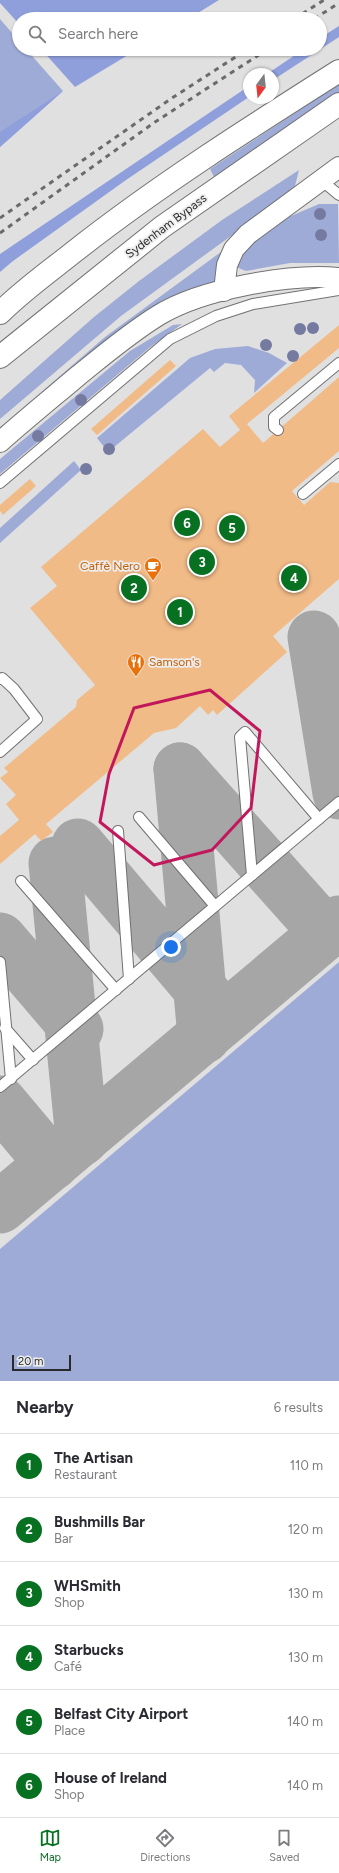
<!DOCTYPE html>
<meta charset="utf-8">
<style>
:root{--surface:#fff;--page:#f7f7f7;--text:#2b2b33;--muted:#7c7c81;--line:#e1e1e2;--accent:#087021}
body{margin:0;font-family:Figtree,sans-serif;background:var(--page);color:var(--text)}
.compass{position:absolute;left:243px;top:68px;width:36px;height:36px;border-radius:50%;background:var(--surface);box-shadow:0 1px 3px #0004;rotate:195deg}
.scale{position:absolute;left:12px;bottom:10px;width:59px;box-sizing:border-box;padding-left:4px;border:2px solid #2a2a2b;border-top:0;font-size:11px;line-height:14px;white-space:nowrap;color:#2a2a2b;-webkit-text-stroke:3px #ededee;paint-order:stroke}
.you{position:absolute;left:171px;top:947px;width:14px;height:14px;margin:-10px;border:3px solid #fff;border-radius:50%;background:#1a73e8;box-shadow:0 0 0 6px #1a73e833}
.badge{display:grid;place-items:center;width:26px;height:26px;border-radius:50%;background:var(--accent);color:#fff;font-size:13px;font-weight:700}
.pin{position:absolute;translate:-50% -50%;border:2px solid #fff;box-shadow:0 1px 4px #0006}
.list{margin:0;padding:0;list-style:none}
h2{display:flex;justify-content:space-between;align-items:center;height:52px;margin:0;padding:0 16px;font-size:17px}
h2 small{font-size:13px;font-weight:400;color:var(--muted)}
.list li{display:grid;grid-template-columns:26px 1fr auto;gap:12px;align-items:center;box-sizing:border-box;height:64px;padding:0 16px;border-top:1px solid var(--line)}
.list b{display:block;font-size:15px;white-space:nowrap}
.list p{margin:0;font-size:13px;white-space:nowrap;color:var(--muted)}
.list em{font-size:13px;font-style:normal;color:var(--muted)}
.icon{flex:none;width:22px;height:22px;fill:none;stroke:currentColor;stroke-width:2;stroke-linecap:round;stroke-linejoin:round}
.map{position:relative;flex:none;width:339px;height:1381px;overflow:hidden}
.search{position:absolute;background:var(--surface);box-shadow:0 1px 3px #0004;left:12px;right:12px;top:12px;height:44px;display:flex;align-items:center;gap:10px;box-sizing:border-box;padding:0 14px;border-radius:22px;color:var(--muted);font-size:15px}
.sheet{height:436px;background:var(--surface)}
nav{display:flex;justify-content:space-around;align-items:center;box-sizing:border-box;height:56px;border-top:1px solid var(--line);background:var(--surface);font-size:11px;color:var(--muted)}
nav a{display:grid;justify-items:center;gap:2px}
nav .on{color:var(--accent)}
.map>svg:first-child{display:block}
</style>
<div class="map">
<svg width="339" height="1381" viewBox="0 0 339 1381">
<rect width="100%" height="100%" fill="#e0e0e1"/>
<!-- green -->
<g fill="#9fabd7">
<path d="M0,19l19,22v8h7l37,42 -63,56z"/>
<path d="M339,84v10l-125,83 -4,-8z"/>
<path d="M299,170l-5,20 -173,126 -121,103v-19l94,-83 45,-36 83,-61z"/>
<path d="M319,204h19l1,59h-49l-44,8 -10,-4 4,-18 40,-31 11,-2z"/>
<path d="M225,249l-6,31 -219,152v-4l105,-91z"/>
<path d="M182,324l-33,24 -149,126v-15l130,-108 43,-26z"/>
<path d="M248,346l21,7 18,10 -33,30 1,-13 -14,-15 -16,-2 -11,9 -4,-4 -102,84 -11,-14 93,-80 25,-9z"/>
<path d="M74,461l7,9 -81,73v-15z"/>
<path d="M339,962v419h-339v-132z"/>
</g>
<!-- forest -->
<g fill="#8f9fdc">
<path d="M0,0h219l-31,19h-169v5l-19,-21z"/>
<path d="M339,26v11l-66,43v-6h-6l37,-25h16v-11z"/>
<path d="M41,49h97l-63,38z"/>
<path d="M249,86v11l-123,83 -113,81 -13,11v-18z"/>
<path d="M63,91l-63,56v-15z"/>
</g>
<g fill="none" stroke-linecap="round" stroke-linejoin="round">
<!-- taxiway -->
<g stroke="#a6a6a6" stroke-width="53">
<path d="M314,637l25,156"/>
<path d="M180,769l24,268"/>
<path d="M180,769l146,164"/>
<path d="M78,845l128,151"/>
<path d="M55,863l27,276"/>
<path d="M0,939l77,90"/>
<path d="M0,1102l52,62"/>
<path d="M0,1207l339,-285"/>
</g>
</g>
<!-- building -->
<g fill="#f1bb87">
<path d="M339,325v23l-92,76 16,19 76,-66v74l-47,40 12,14 26,-23 9,1v96l-66,57 14,16 -70,63 -4,-5 -5,5 -8,-9 -24,22 -22,5 -108,91 7,8 -12,9 -6,-7 -35,30v-28l19,-16 -13,-16 10,-9 -16,-17 8,-6 -4,-4 72,-61 1,-7 18,-15 -65,-77 27,-22 -16,-19 162,-138 17,18 20,-17 -11,-14z"/>
<path d="M170,360l6,6 -79,69 -6,-6z"/>
<path d="M30,479l6,7 -33,29 -3,-4v-6z"/>
</g>
<g fill="none" stroke-linecap="round" stroke-linejoin="round">
<!-- lane casing -->
<g stroke="#717172" stroke-width="12">
<g id="lane">
<path d="M321,180l18,15"/>
<path d="M278,430l-4,-3v-10l65,-54"/>
<path d="M0,483l170,-144 46,-23 37,-12 86,-14"/>
<path d="M303,494l36,-30"/>
<path d="M0,679l2,-1 12,11 23,30 -37,33"/>
<path d="M139,817l76,89"/>
<path d="M118,831l11,148"/>
<path d="M252,875l-12,-138 5,-5 74,87"/>
<path d="M21,881l95,109"/>
<path d="M0,962l11,117"/>
<path d="M5,1028l28,32"/>
<path d="M0,1087l339,-285"/>
</g>
</g>
<!-- street casing -->
<g stroke="#717172" stroke-width="22">
<g id="street">
<path d="M224,291l3,-26 7,-16 14,-15 91,-67"/>
<path d="M0,442c26,-23 53,-45 79,-67 26,-21 52,-43 80,-60 43,-26 131,-42 180,-37"/>
</g>
</g>
<!-- highway casing -->
<g stroke="#717172" stroke-width="24">
<g id="highway">
<path d="M0,313c23,-23 50,-42 75,-62 84,-66 174,-123 264,-180"/>
<path d="M0,357l162,-130 177,-123"/>
</g>
</g>
<!-- lane -->
<use href="#lane" stroke="#fff" stroke-width="10"/>
<!-- street -->
<use href="#street" stroke="#fff" stroke-width="20"/>
<!-- highway -->
<use href="#highway" stroke="#fff" stroke-width="22"/>
<!-- rail -->
<g stroke="#6b6b6c" stroke-width="3" stroke-dasharray="5 5" stroke-linecap="butt">
<path d="M294,19l30,-19"/>
<path d="M314,19l25,-16"/>
<path d="M0,218l172,-120 76,-49"/>
<path d="M0,233l155,-111 113,-73"/>
</g>
</g>
<!-- trees -->
<g fill="#757aa1">
<circle cx="320" cy="214" r="6"/>
<circle cx="321" cy="235" r="6"/>
<circle cx="313" cy="328" r="6"/>
<circle cx="300" cy="329" r="6"/>
<circle cx="266" cy="345" r="6"/>
<circle cx="293" cy="356" r="6"/>
<circle cx="81" cy="400" r="6"/>
<circle cx="38" cy="436" r="6"/>
<circle cx="109" cy="449" r="6"/>
<circle cx="86" cy="469" r="6"/>
</g>
<!-- marked area -->
<path fill="none" stroke="#c2185b" stroke-width="3" stroke-linejoin="round" d="M210,690l50,41 -9,77 -39,42 -58,15 -54,-43 9,-48 25,-66z"/>
<!-- icons -->
<defs>
<g id="cafe-pin" transform="scale(0.9)"><path d="M0 17L-7.5 6A9.5 9.5 0 1 1 7.5 6Z" fill="#e8710a" stroke="#ededee"/><path d="M-5.5-4.5H6V0H3Q3 3.5 0 3.5H-2.5Q-5.5 3.5-5.5 0ZM3-3.2v2h1.7v-2ZM-6 4.5H4V6H-6Z" fill="#fff"/></g>
<g id="restaurant-pin" transform="scale(0.9)"><path d="M0 17L-7.5 6A9.5 9.5 0 1 1 7.5 6Z" fill="#e8710a" stroke="#ededee"/><path d="M-5-6h1v4h1v-4h1v4h1v-4h1v5L-1.5 .5V6h-2V.5L-5-1ZM5-6V6H3V1.5H1.5Q1.5-4 5-6Z" fill="#fff"/></g>
</defs>
<g fill-rule="evenodd">
<use href="#cafe-pin" x="153" y="566"/>
<use href="#restaurant-pin" x="136" y="662"/>
</g>
<g text-anchor="middle" stroke-width="3.5" stroke-linejoin="round" paint-order="stroke">
<!-- street labels -->
<g font-size="12" fill="#2a2a2b" stroke="#ededee">
<text transform="translate(166 226) rotate(-37)" y="4">Sydenham Bypass</text>
</g>
<!-- food labels -->
<g font-size="12" fill="#c56008" stroke="#ededee" text-anchor="end">
<text x="140" y="570">Caffè Nero</text>
<text x="149" y="666" text-anchor="start">Samson's</text>
</g>
</g>
</svg>
<svg class="compass" viewBox="-18 -18 36 36"><path d="M0-13l5 13h-10z" fill="#e53935"/><path d="M0 13l5-13h-10z" fill="#7c7c81"/></svg>
<div class="scale">20 m</div>
<div class="you"></div>
<div class="pin badge" style="left:180px;top:612px">1</div>
<div class="pin badge" style="left:134px;top:588px">2</div>
<div class="pin badge" style="left:202px;top:562px">3</div>
<div class="pin badge" style="left:294px;top:578px">4</div>
<div class="pin badge" style="left:232px;top:528px">5</div>
<div class="pin badge" style="left:187px;top:523px">6</div>
<div class="search"><svg class="icon" aria-label="search" viewBox="0 0 24 24"><circle cx="10" cy="10" r="6"/><path d="M15 15l6 6"/></svg>Search here</div>
</div>
<section class="sheet">
<h2>Nearby<small>6 results</small></h2>
<ul class="list">
<li><span class="badge">1</span><div><b>The Artisan</b><p>Restaurant</p></div><em>110 m</em></li>
<li><span class="badge">2</span><div><b>Bushmills Bar</b><p>Bar</p></div><em>120 m</em></li>
<li><span class="badge">3</span><div><b>WHSmith</b><p>Shop</p></div><em>130 m</em></li>
<li><span class="badge">4</span><div><b>Starbucks</b><p>Café</p></div><em>130 m</em></li>
<li><span class="badge">5</span><div><b>Belfast City Airport</b><p>Place</p></div><em>140 m</em></li>
<li><span class="badge">6</span><div><b>House of Ireland</b><p>Shop</p></div><em>140 m</em></li>
</ul>
</section>
<nav>
<a class="on"><svg class="icon" aria-label="map" viewBox="0 0 24 24"><path d="M3 6l6-2 6 2 6-2v14l-6 2-6-2-6 2zM9 4v14M15 6v14"/></svg>Map</a>
<a><svg class="icon" aria-label="directions" viewBox="0 0 24 24"><path d="M12 3l9 9-9 9-9-9zM9 14v-3h6M13 9l2 2-2 2"/></svg>Directions</a>
<a><svg class="icon" aria-label="saved" viewBox="0 0 24 24"><path d="M7 4h10v16l-5-4-5 4z"/></svg>Saved</a>
</nav>
